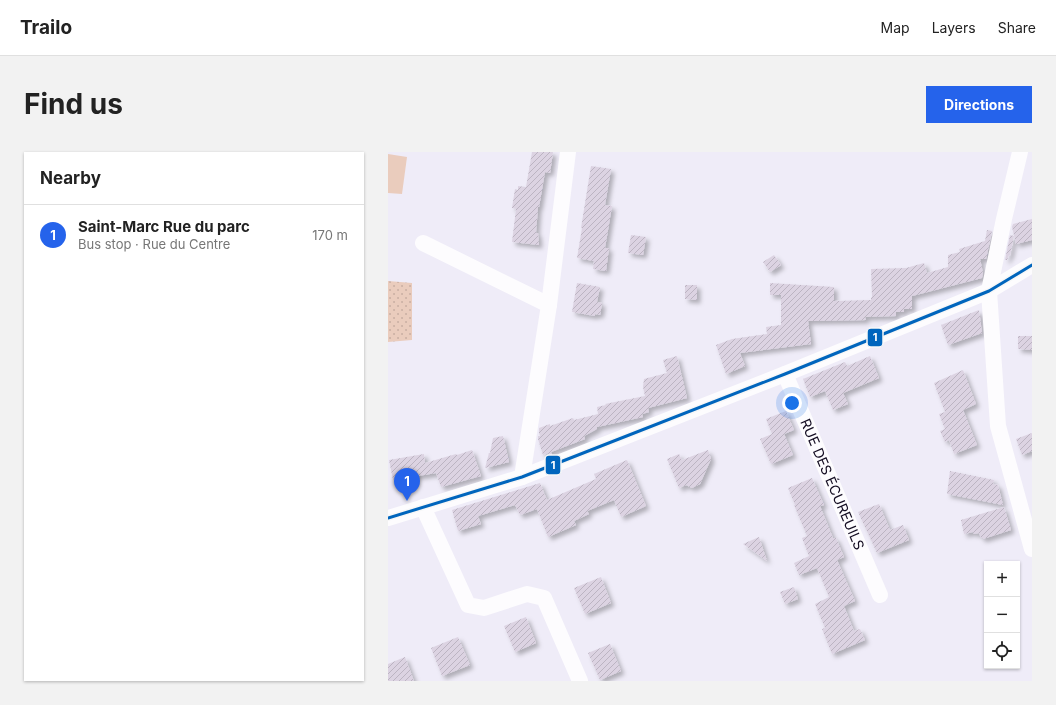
<!DOCTYPE html>
<meta charset="utf-8">
<style>
:root{--surface:#fff;--page:#f2f2f2;--text:#222;--muted:#767676;--line:#e0e0e0;--accent:#2563eb}
body{margin:0;font-family:Inter,sans-serif;background:var(--page);color:var(--text)}
.controls{position:absolute;right:12px;bottom:12px;display:grid;overflow:hidden;border-radius:0px;box-shadow:0 1px 3px #0004}
.controls button{width:36px;height:36px;display:grid;place-items:center;padding:0;border:0;border-bottom:1px solid var(--line);background:var(--surface);color:var(--text);font:20px sans-serif}
.you{position:absolute;left:404px;top:251px;width:14px;height:14px;margin:-10px;border:3px solid #fff;border-radius:50%;background:#1a73e8;box-shadow:0 0 0 6px #1a73e833}
.badge{display:grid;place-items:center;width:26px;height:26px;border-radius:50%;background:var(--accent);color:#fff;font-size:13px;font-weight:700}
.pin{position:absolute;translate:-50% -33px;filter:drop-shadow(0 1px 2px #0008)}
.pin::after{content:'';position:absolute;top:21px;width:14px;height:12px;background:inherit;clip-path:polygon(0 0,100% 0,50% 100%)}
.list{margin:0;padding:0;list-style:none}
h2{display:flex;justify-content:space-between;align-items:center;height:52px;margin:0;padding:0 16px;font-size:17px}
h2 small{font-size:13px;font-weight:400;color:var(--muted)}
.list li{display:grid;grid-template-columns:26px 1fr auto;gap:12px;align-items:center;box-sizing:border-box;height:60px;padding:0 16px;border-top:1px solid var(--line)}
.list b{display:block;font-size:15px;white-space:nowrap}
.list p{margin:0;font-size:13px;white-space:nowrap;color:var(--muted)}
.list em{font-size:13px;font-style:normal;color:var(--muted)}
.icon{flex:none;width:22px;height:22px;fill:none;stroke:currentColor;stroke-width:2;stroke-linecap:round;stroke-linejoin:round}
.map{position:relative;flex:none;width:644px;height:529px;overflow:hidden;border-radius:0px}
header{display:flex;align-items:center;gap:24px;box-sizing:border-box;height:56px;padding:0 20px;background:var(--surface);border-bottom:1px solid var(--line)}
header strong{font-size:19px}
nav{display:flex;gap:22px;margin-inline-start:auto;font-size:14px}
.intro{display:flex;align-items:center;justify-content:space-between;box-sizing:border-box;height:96px;padding:0 24px}
h1{margin:0;font-size:28px}
.button{padding:10px 18px;border-radius:0px;background:var(--accent);color:#fff;font-size:14px;font-weight:700}
main{display:flex;gap:24px;padding:0 24px}
aside{flex:1;background:var(--surface);border-radius:0px;box-shadow:0 1px 3px #0004}
.map>svg:first-child{display:block}
</style>
<header>
<strong>Trailo</strong>
<nav><a>Map</a><a>Layers</a><a>Share</a></nav>
</header>
<div class="intro"><h1>Find us</h1><a class="button">Directions</a></div>
<main>
<aside>
<h2>Nearby<small></small></h2>
<ul class="list">
<li><span class="badge">1</span><div><b>Saint-Marc Rue du parc</b><p>Bus stop · Rue du Centre</p></div><em>170 m</em></li>
</ul>
</aside>
<div class="map">
<svg width="644" height="529" viewBox="0 0 644 529">
<defs>
<pattern id="grass-dots" width="8" height="8" patternUnits="userSpaceOnUse"><rect width="8" height="8" fill="#eaccbd"/><path d="M2 2h.1M6 6h.1" fill="none" stroke="#c8aea2" stroke-width="1.8" stroke-linecap="round"/></pattern>
<pattern id="building-hatch" width="6" height="6" patternUnits="userSpaceOnUse"><rect width="6" height="6" fill="#dcd3e2"/><path d="M-1 1l2-2M0 6l6-6M5 7l2-2" fill="none" stroke="#bcb4c2"/></pattern>
<filter id="shadow"><feDropShadow dx="3.5" dy="3.5" stdDeviation="2" flood-color="#0004"/></filter>
</defs>
<rect width="100%" height="100%" fill="#efecf8"/>
<!-- grass -->
<path fill="url(#grass-dots)" d="M0,129l24,2v57l-24,2z"/>
<!-- garden -->
<path fill="#eaccbd" d="M0,2l19,3 -5,37 -14,-1z"/>
<!-- building -->
<g fill="url(#building-hatch)" filter="url(#shadow)">
<path d="M144,0h21l-3,21 -5,-1 -6,35h-1l-2,26h2l1,12 -27,-3 4,-33 -4,-1 3,-19 3,1v-4l8,1z"/>
<path d="M203,14l20,3 -6,36 7,1 -7,42h4l-3,23 -13,-2 1,-8 -17,-3 5,-30h-1z"/>
<path d="M644,67v21l-16,4 -4,-17 1,-3z"/>
<path d="M599,78l5,1 -6,28h-6l3,14 -1,5 -70,18v13h-8v3h-8v4l-31,1 1,3 -58,1 3,23 -71,9 5,13 -19,8 -10,-29 16,-6 35,-5 -1,-7 15,-2v-30h-11v-12l64,4v14l37,-1v-2l1,-1 -1,-28 35,-1 18,-5 3,10 21,-6v-12l12,-3 -1,-3 26,-8z"/>
<path d="M243,83l15,2 -3,18 -15,-2z"/>
<path d="M622,83l4,1 -4,20 -1,-1 -2,5h-2z"/>
<path d="M386,103l7,10 -11,7 -7,-10z"/>
<path d="M189,131l23,4 -3,15 5,1 -2,12 -5,-1v2l-23,-4z"/>
<path d="M297,133h12v15l-12,-1z"/>
<path d="M591,158l3,23 -34,12 -7,-20z"/>
<path d="M630,184h14v14l-14,-1z"/>
<path d="M289,204l10,42 -39,10 1,4 -7,2 1,3 -46,10v2l-13,7 1,3 -34,13 1,3 -3,1 -1,-3 -5,2 -5,-16v-3h2l-1,-3v-5l11,-4v2l23,-8 1,2 24,-6 -1,-7 9,-2 -1,-1 40,-8 -2,-9 1,-8 23,-6 -4,-13z"/>
<path d="M482,204l9,22 -36,15 5,11 -15,6 -8,-19 -15,6 -7,-18 42,-17 2,4z"/>
<path d="M575,218l13,34 -13,6 14,35 -23,9 -5,-14 -4,2 -5,-11 5,-2 -6,-15 6,-2 -11,-29z"/>
<path d="M398,259l8,19 -10,4 9,21 -22,9 -11,-25 12,-5 -6,-15z"/>
<path d="M644,281v18l-10,4 -6,-16z"/>
<path d="M115,284l6,26 -24,6 4,-15h1l3,-15z"/>
<path d="M84,298l9,26 -40,11 -5,-14 -43,7 -4,-20 35,-6 1,9 31,-9 1,1z"/>
<path d="M320,298l3,9 -11,25 -8,4 -6,-3 -7,3 -12,-29 12,-5 3,6z"/>
<path d="M239,308l19,46 -25,11 -7,-17 -27,11 2,3 -15,7 2,4 -28,12 -11,-28 -17,6 -5,-10 -37,11 3,8 -23,7 -6,-21 88,-27 7,17 49,-21 -2,-5z"/>
<path d="M562,319l44,9 -1,4 5,1 5,20 -56,-11z"/>
<path d="M424,326l12,27 -4,1 13,32h3l8,19 -7,3 18,41 -11,5 10,25 6,-2 5,11 -33,14 -10,-25 3,-1 -10,-24 14,-7 -12,-29 -18,7 -5,-12 15,-7 -7,-18 5,-2 -13,-31h1l-7,-17z"/>
<path d="M491,352l11,26 13,-5 6,15 -32,13 -19,-41z"/>
<path d="M616,355l7,23 -28,9v-1h-2l-2,-5 -5,1 -1,-2 -9,2 -3,-14z"/>
<path d="M371,385l8,24 -24,-17z"/>
<path d="M213,425l10,26 -26,11 -11,-26z"/>
<path d="M406,435l4,12 -13,5 -5,-12z"/>
<path d="M138,465l10,26 -21,9 -11,-26z"/>
<path d="M70,485l12,28 -28,11 -11,-28z"/>
<path d="M222,492l11,27 -21,9 -12,-27z"/>
<path d="M17,505l9,24h-26v-17z"/>
</g>
<g fill="none" stroke-linecap="round" stroke-linejoin="round">
<!-- minor -->
<g stroke="#fdfcfe" stroke-width="16">
<path d="M632,0l-16,67 -15,72 9,135 34,123"/>
<path d="M35,91l126,62"/>
<path id="s1" d="M397,222l95,221"/>
<path d="M134,325l27,-172 19,-153"/>
<path d="M35,355l45,98 16,3 43,-14 17,4 36,83"/>
<path d="M0,366l134,-41 263,-103 204,-83 43,-26"/>
</g>
<!-- bus-1 casing -->
<g stroke="#f7f7f7" stroke-width="6">
<path id="bus-1" d="M0,366l134,-41 263,-103 204,-83 43,-26"/>
</g>
<!-- bus-1 -->
<use href="#bus-1" stroke="#0065bd" stroke-width="3"/>
</g>
<g text-anchor="middle" stroke-width="3" stroke-linejoin="round" paint-order="stroke">
<!-- street labels -->
<g font-size="14" fill="#130c21" stroke="#f7f7f7">
<text dy="5" stroke="none"><textPath href="#s1" startOffset="120">RUE DES ÉCUREUILS</textPath></text>
</g>
</g>
<g stroke="#f7f7f7" stroke-width="1.5">
<rect x="479" y="176" width="16" height="19" rx="4" fill="#0065bd"/>
<rect x="157" y="303" width="16" height="20" rx="4" fill="#0065bd"/>
</g>
<g font-size="11" text-anchor="middle" font-weight="bold" fill="#fff">
<text x="487" y="189">1</text>
<text x="165" y="317">1</text>
</g>
</svg>
<div class="controls">
<button>+</button>
<button>−</button>
<button><svg class="icon" aria-label="locate" viewBox="0 0 24 24"><circle cx="12" cy="12" r="6"/><path d="M12 2v4M12 18v4M2 12h4M18 12h4"/></svg></button>
</div>
<div class="you"></div>
<div class="pin badge" style="left:19px;top:349px">1</div>
</div>
</main>
